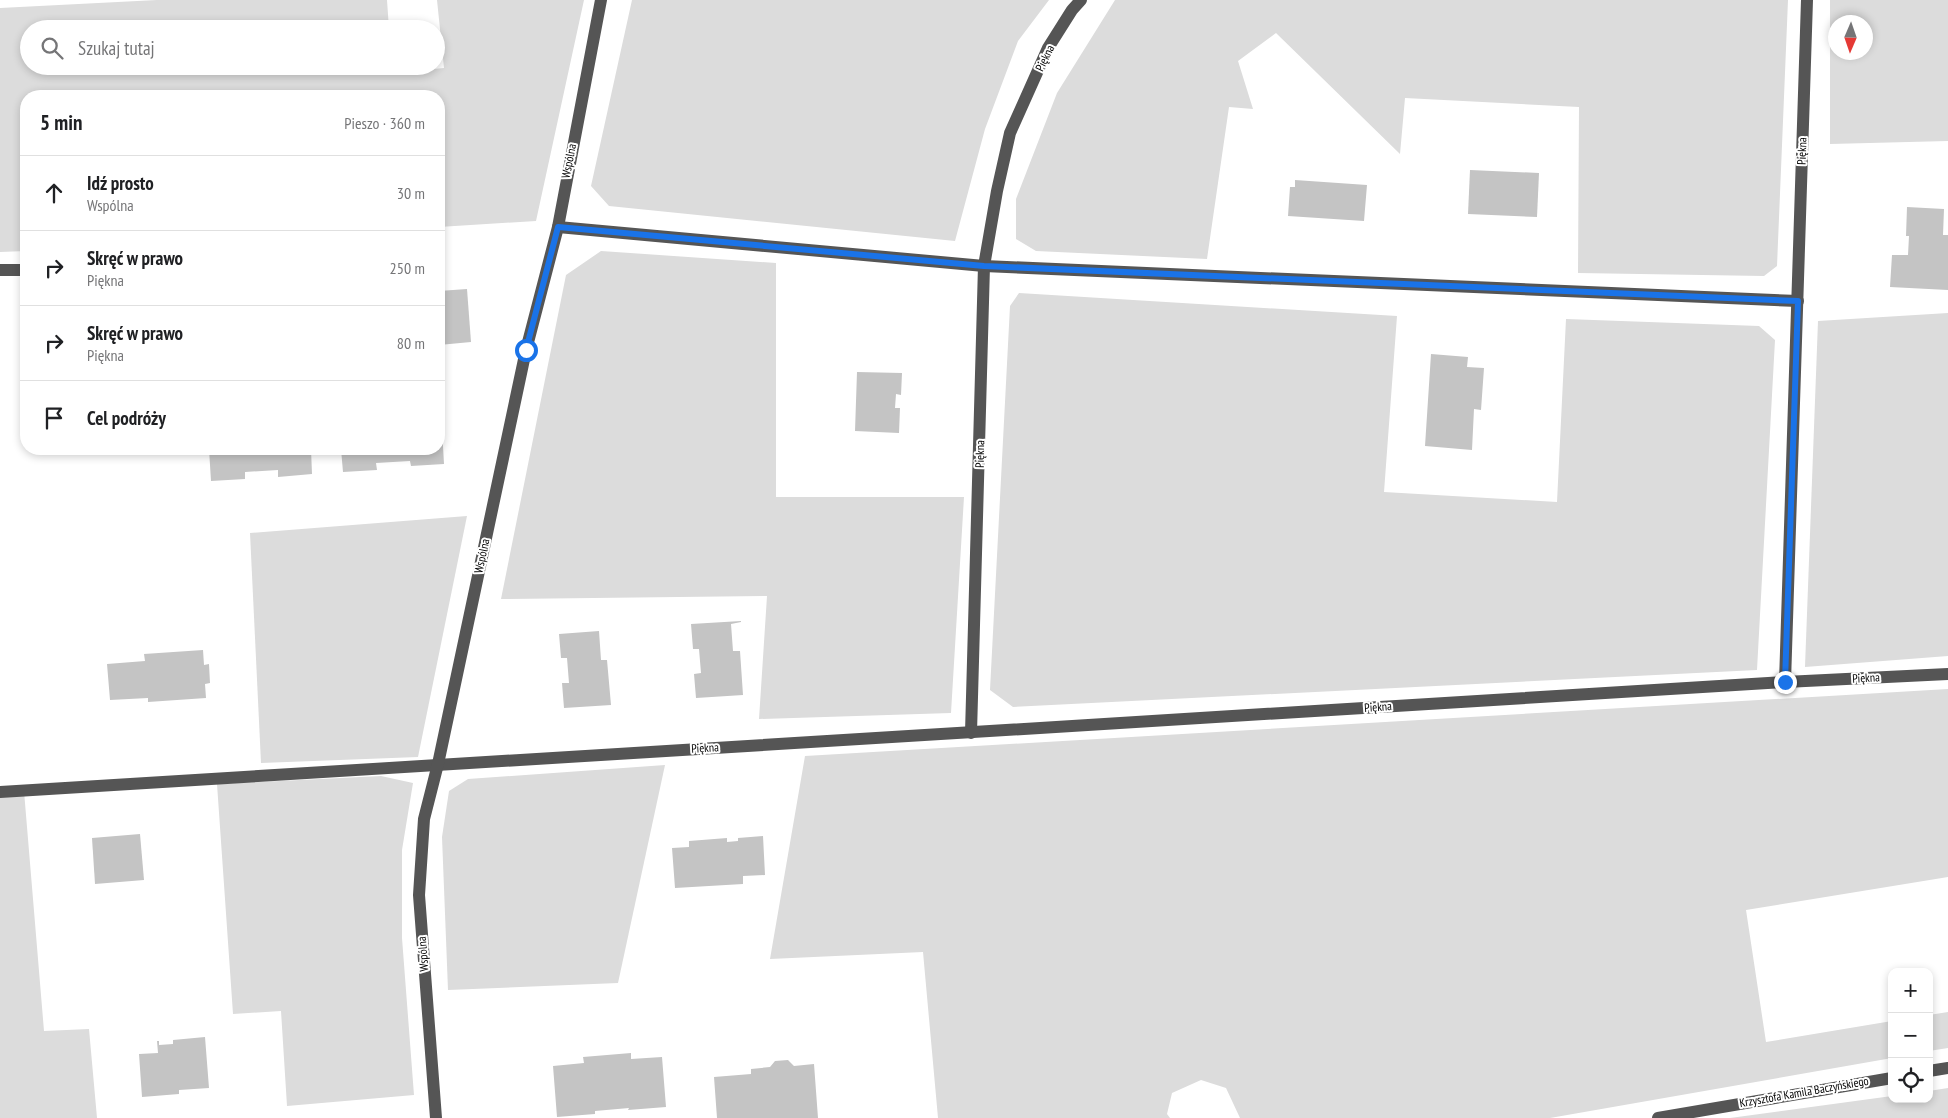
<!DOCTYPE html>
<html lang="pl">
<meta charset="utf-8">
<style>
:root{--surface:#fff;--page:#f6f6f6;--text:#202124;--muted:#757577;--line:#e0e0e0}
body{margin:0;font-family:"PT Sans Narrow",sans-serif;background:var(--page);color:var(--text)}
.controls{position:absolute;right:15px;bottom:15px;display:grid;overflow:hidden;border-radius:10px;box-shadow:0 2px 8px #0003}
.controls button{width:45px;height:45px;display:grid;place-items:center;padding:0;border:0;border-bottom:1px solid var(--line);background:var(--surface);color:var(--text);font:25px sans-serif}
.compass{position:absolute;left:1828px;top:15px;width:45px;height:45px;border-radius:50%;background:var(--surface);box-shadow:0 2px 8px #0003;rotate:182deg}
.stop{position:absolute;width:15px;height:15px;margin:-11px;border:4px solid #1a73e8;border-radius:50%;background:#fff}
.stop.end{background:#1a73e8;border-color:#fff;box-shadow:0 1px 5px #0008}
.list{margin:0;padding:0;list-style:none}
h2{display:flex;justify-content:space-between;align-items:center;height:65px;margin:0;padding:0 20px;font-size:21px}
h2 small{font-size:16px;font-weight:400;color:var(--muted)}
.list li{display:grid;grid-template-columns:32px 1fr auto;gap:15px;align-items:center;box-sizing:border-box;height:75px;padding:0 20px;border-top:1px solid var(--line)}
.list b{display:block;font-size:19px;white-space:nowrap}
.list p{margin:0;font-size:16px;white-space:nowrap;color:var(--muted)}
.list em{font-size:16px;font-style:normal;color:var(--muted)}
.icon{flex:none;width:28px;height:28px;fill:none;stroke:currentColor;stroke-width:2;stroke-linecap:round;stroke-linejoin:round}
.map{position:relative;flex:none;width:1948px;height:1118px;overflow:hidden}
.search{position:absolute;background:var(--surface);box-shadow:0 2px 8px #0003;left:20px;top:20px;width:425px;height:55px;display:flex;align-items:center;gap:12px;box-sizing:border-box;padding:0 18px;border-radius:28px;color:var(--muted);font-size:19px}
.panel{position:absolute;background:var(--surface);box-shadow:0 2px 8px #0003;left:20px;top:90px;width:425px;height:365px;border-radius:20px}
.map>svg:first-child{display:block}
</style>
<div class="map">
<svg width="1948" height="1118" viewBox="0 0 1948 1118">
<rect width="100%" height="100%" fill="#fff"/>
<!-- green -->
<g fill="#dcdcdc" fill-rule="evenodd">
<path d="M157,0h230l2,29h-360v37h362l1,7 52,-5 -7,-68h147l-48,221 -97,6v-131h-413v155l-26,1v-244z"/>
<path d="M632,0h417l-31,41 -33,88 -30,112 -346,-35 -18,-20z"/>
<path d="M1115,0h673l-11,266 -13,10 -186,-3 1,-166 -174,-9 -5,56 -124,-121 -38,28 15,48 -24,-2 -22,152 -171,-8 -20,-12v-40l41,-106z"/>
<path d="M1830,0h118v141l-118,3zM1836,22h30v30h-30z"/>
<path d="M601,251l175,12v234h188l-13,216 -192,6 8,-123 -266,3 65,-324z"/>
<path d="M1019,293l378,23 -13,176 173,10 9,-183 193,7 16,14 -18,330 -744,37 -23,-17 20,-384z"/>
<path d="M1948,313v343l-143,11 13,-346z"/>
<path d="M467,516l-49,241 -157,6 -11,-230z"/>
<path d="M1948,689v188l-202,33 20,132 126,-21v37l-342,60h-310l-14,-30 -25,-8 -29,13 -5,21 3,4h-232l-15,-166 -153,7 35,-203z"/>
<path d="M665,765l-47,218 -170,7 -6,-153 7,-46 19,-12z"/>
<path d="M381,776l32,7 -11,67v88l12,157 -127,11 -6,-95 -48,3 -16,-230z"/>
<path d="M24,791l20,240 45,-2 8,89h-97v-325z"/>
<path d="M1948,1012v36l-19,3v-36z"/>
<path d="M1948,1088v30h-218l162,-22v3h37v-8z"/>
</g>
<!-- building -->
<g fill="#c4c4c4">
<path d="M1470,170l69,3 -2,44 -69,-3z"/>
<path d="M1295,180l72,5 -3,36 -76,-5 2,-29h5z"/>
<path d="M1907,207l37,2 -1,26h5v55l-58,-3 2,-32h16l1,-19h-3z"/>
<path d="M467,289l4,53 -32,3v-54z"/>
<path d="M1431,354l37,3 -1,10 17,1 -3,42 -7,-1 -2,41 -47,-4z"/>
<path d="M857,372l45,1 -1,22 -5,-1 -1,14h5l-1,25 -44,-2z"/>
<path d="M439,410h2l3,54 -33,2 -1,-5 -34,2 1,7 -34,2 -2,-23h98z"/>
<path d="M209,449h102l1,25 -34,3v-7l-33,2v7l-34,2z"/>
<path d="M741,621v1l-10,2 2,27h7l3,44 -47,3 -2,-24 7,-1 -2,-24h-6l-2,-25z"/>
<path d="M599,631l2,29h6l4,45 -47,3 -2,-25h7l-2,-25h-6l-2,-24z"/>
<path d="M203,650l1,15 5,-1 1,19 -5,1 1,14 -58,4v-4l-38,2 -3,-36 38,-3 -1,-7z"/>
<path d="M140,834l4,46 -49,4 -3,-46z"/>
<path d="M763,836l2,39 -22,1v8l-68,4 -3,-40 17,-1v-6l38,-3v4l11,-1v-3z"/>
<path d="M205,1037l4,51 -30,2v4l-37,3 -3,-43 19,-1 -1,-12h2v4l14,-1v-4z"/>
<path d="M631,1053v6l31,-2 4,50 -38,3 1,-2 -34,3v3l-38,3 -4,-51 31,-3 -1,-6z"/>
<path d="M788,1060l6,6 20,-2 4,54h-101l-3,-41 37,-3v-5l19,-2 5,-6z"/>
</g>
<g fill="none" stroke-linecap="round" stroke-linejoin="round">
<!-- minor -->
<g stroke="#555" stroke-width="12">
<path d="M558,227l426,39 814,35"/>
<path d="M0,270h23"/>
<path d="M1785,682l22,-682"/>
<path d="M971,733l13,-467 13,-75 13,-58 38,-85 24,-38 9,-10"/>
<path d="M0,792l1785,-110 163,-8"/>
<path d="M1929,1071l19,-3"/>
<path d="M436,1118l-17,-223 5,-76 14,-55 88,-414 32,-123 43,-227"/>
<path d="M1658,1118l234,-40"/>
</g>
</g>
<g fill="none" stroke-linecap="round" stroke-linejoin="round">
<!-- route -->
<path stroke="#1a73e8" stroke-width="6" d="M526,350l32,-123 426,39 814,35 -13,381"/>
</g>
<g text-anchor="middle" stroke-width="4" stroke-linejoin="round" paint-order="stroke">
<!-- street labels -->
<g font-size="12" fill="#000" stroke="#fff">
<text transform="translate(1045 58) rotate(-64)" y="4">Piękna</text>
<text transform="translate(1802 151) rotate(-88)" y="4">Piękna</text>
<text transform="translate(569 161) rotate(-79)" y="4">Wspólna</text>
<text transform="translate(980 454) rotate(-89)" y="4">Piękna</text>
<text transform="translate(482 556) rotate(-78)" y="4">Wspólna</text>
<text transform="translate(1866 678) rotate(-3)" y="4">Piękna</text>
<text transform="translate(1378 707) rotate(-4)" y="4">Piękna</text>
<text transform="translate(705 748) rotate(-3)" y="4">Piękna</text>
<text transform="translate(423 954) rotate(-94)" y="4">Wspólna</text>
<text transform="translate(1804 1092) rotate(-10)" y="4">Krzysztofa Kamila Baczyńskiego</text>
</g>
</g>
</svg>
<div class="controls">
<button>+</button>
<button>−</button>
<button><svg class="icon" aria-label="locate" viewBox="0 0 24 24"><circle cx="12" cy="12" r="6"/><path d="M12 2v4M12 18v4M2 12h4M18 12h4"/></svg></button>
</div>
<svg class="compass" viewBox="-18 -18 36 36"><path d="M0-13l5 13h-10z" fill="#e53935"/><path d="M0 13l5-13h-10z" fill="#757577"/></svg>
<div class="stop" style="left:526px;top:350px"></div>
<div class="stop end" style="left:1785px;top:682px"></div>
<div class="search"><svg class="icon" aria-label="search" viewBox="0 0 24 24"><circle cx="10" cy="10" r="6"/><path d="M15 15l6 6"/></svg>Szukaj tutaj</div>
<section class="panel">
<h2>5 min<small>Pieszo · 360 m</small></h2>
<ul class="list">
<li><svg class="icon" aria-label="ahead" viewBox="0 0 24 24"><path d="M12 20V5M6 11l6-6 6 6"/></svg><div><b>Idź prosto</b><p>Wspólna</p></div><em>30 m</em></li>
<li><svg class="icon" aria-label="right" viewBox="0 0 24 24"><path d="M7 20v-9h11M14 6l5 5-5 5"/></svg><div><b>Skręć w prawo</b><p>Piękna</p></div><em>250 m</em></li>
<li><svg class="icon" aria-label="right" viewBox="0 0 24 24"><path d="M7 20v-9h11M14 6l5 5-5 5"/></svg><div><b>Skręć w prawo</b><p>Piękna</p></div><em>80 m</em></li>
<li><svg class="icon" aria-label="arrive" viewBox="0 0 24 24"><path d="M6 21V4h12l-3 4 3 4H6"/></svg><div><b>Cel podróży</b></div></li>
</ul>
</section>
</div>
